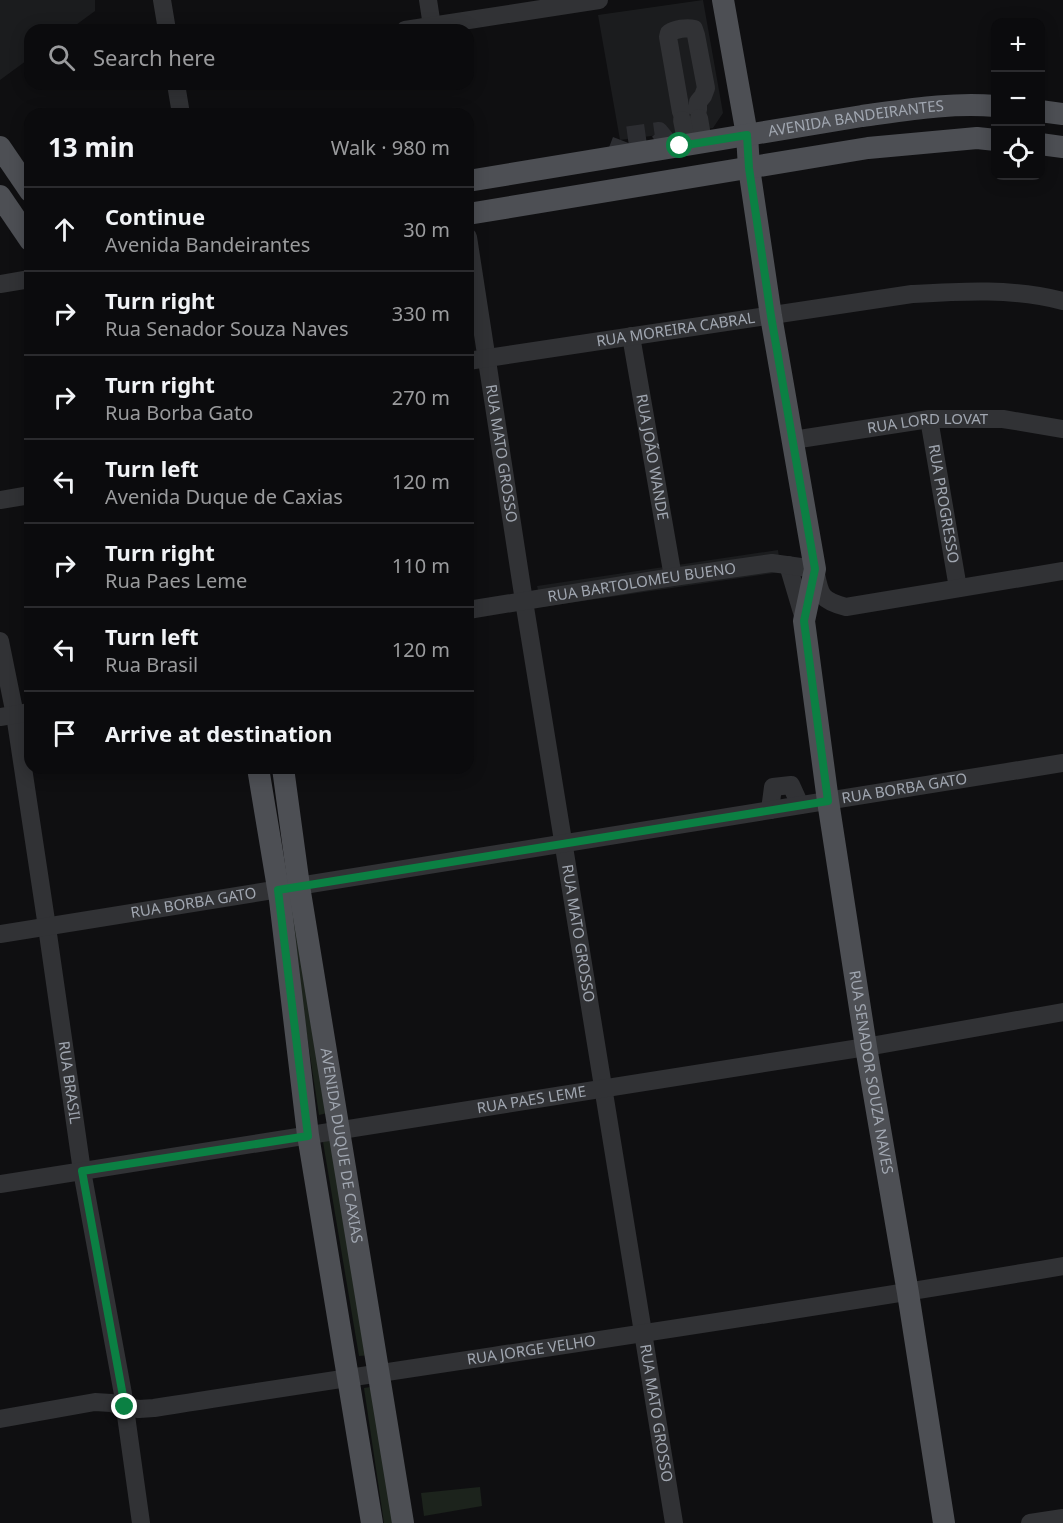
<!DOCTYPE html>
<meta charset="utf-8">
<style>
:root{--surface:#0b0b0d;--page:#19191b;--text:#f1f3f6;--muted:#9a9b9d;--line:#2b2b2e}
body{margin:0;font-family:"Noto Sans",sans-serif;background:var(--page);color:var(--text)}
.controls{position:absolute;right:18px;top:18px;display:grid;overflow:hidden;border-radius:12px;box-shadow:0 3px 15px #0003}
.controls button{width:54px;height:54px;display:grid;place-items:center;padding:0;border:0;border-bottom:2px solid var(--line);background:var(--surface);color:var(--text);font:30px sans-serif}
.stop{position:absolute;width:18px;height:18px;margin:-14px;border:4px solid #0b8043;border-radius:50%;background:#fff}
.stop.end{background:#0b8043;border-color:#fff;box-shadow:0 2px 6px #0008}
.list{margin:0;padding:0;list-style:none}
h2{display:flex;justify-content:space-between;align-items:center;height:78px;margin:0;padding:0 24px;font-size:26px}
h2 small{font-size:20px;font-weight:400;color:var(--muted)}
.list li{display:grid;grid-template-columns:39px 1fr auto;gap:18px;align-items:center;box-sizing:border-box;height:84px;padding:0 24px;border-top:2px solid var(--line)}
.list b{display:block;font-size:22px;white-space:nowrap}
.list p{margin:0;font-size:20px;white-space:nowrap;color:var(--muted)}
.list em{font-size:20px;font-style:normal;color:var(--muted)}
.icon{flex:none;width:33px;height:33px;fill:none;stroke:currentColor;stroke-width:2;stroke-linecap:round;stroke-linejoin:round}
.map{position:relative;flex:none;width:1063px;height:1523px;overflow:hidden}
.search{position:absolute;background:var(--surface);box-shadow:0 3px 15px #0003;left:24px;top:24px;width:450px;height:66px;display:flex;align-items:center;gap:15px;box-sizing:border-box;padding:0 21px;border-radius:18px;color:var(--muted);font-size:22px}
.panel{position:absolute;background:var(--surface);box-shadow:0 3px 15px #0003;left:24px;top:108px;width:450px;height:666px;border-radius:18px}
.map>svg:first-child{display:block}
</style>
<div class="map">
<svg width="1063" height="1523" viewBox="0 0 1063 1523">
<rect width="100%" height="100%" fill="#0f0f11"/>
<!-- built -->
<g fill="#1b1c1e">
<path d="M0,0h95v11l-26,19h-39v28l-30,22z"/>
<path d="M703,0l20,113 -10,15 -93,12 -22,-125z"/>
<path d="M778,550l3,22 -239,35 -5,-21z"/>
</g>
<!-- green -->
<g fill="#1c231c">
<path d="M298,901l34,211 -13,3 -32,-212z"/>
<path d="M335,1133l37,222 -13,1 -37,-220z"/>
<path d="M377,1386l20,137h-13l-20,-135z"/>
<path d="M480,1487l2,19 -58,10 -3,-23z"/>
</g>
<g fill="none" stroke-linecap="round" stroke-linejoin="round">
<!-- minor-tunnel -->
<path stroke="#2c2d31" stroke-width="18" stroke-dasharray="18 9" stroke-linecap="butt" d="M615,157l8,-21 36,-5 13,16"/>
<!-- minor -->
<g stroke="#313235" stroke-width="18">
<path d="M162,0l5,30"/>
<path d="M428,0l4,26"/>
<path d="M405,30l194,-30"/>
<path d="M176,84l5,30"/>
<path d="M681,112l-13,-75 1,-4c6,-4 18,-6 25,-4l2,6 10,53 -3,8 -5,6v8"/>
<path d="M699,118l4,24"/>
<path d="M682,120l5,25"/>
<path id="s1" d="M468,237l56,364 150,922"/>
<path d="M0,284l30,-5"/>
<path id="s2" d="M631,336l42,241"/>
<path id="s3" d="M468,361l444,-67c51,-3 100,-6 151,7"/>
<path id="s4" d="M929,419l29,169"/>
<path id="s5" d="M793,440l136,-21h74l60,10"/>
<path d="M0,500l30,-5"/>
<path d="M788,565l16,54"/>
<path id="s6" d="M468,610l205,-33 99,-14 43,6c5,25 4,31 31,38l217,-36"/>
<path id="s7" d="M0,641l15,74 32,212 35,244 41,223 18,129"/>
<path d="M0,717l30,-5"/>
<path d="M770,810l3,-23 18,-2 9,20"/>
<path id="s8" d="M0,934l1063,-171"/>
<path id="s9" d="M0,1184l866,-137 197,-35"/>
<path id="s10" d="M0,1419l95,-17 16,1 14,4 14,2 15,-1c303,-48 607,-90 909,-142"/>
<path d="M1030,1523l33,-5"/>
</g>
<!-- major -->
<g stroke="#4d4f54" stroke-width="22">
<path id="s11" d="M723,0l24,135 2,33 22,148 44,253 -11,52 24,180 38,246 42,246 36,230"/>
<path d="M1040,111l23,3"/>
<path d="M1040,144l23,3"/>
<path d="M0,147l30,44"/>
<path id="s12" d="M468,181l394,-65c44,-6 89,-14 134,-10"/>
<path d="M0,196l30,44"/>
<path d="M468,214l400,-66 109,-10 19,2"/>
<path d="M258,768l22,132 28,235 64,388"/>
<path id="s13" d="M283,768l16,118 104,637"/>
</g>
</g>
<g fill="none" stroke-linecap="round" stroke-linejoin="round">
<!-- route -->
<path stroke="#0b8043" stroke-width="8" d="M125,1407l-43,-236 226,-35 -30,-246 550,-89 -24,-180 11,-52 -44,-253 -22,-148 -2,-33 -67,11"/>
</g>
<g text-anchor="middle" stroke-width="5" stroke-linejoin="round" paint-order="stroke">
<!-- street labels -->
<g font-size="15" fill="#a1a7b1" stroke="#0a0b0c">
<text dy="5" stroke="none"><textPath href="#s12" startOffset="393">AVENIDA BANDEIRANTES</textPath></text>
<text dy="5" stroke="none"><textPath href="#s3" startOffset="210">RUA MOREIRA CABRAL</textPath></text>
<text dy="5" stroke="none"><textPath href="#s5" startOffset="136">RUA LORD LOVAT</textPath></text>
<text dy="5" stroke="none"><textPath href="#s1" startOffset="219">RUA MATO GROSSO</textPath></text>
<text dy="5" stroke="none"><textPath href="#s2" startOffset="123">RUA JOÃO WANDE</textPath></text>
<text dy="5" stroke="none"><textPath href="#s4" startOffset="86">RUA PROGRESSO</textPath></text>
<text dy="5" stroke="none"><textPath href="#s6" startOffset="176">RUA BARTOLOMEU BUENO</textPath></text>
<text dy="5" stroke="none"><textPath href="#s8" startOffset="916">RUA BORBA GATO</textPath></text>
<text dy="5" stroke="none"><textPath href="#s8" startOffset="196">RUA BORBA GATO</textPath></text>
<text dy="5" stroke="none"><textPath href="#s1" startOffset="705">RUA MATO GROSSO</textPath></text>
<text dy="5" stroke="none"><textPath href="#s11" startOffset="1086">RUA SENADOR SOUZA NAVES</textPath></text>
<text dy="5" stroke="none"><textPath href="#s7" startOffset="447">RUA BRASIL</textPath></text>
<text dy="5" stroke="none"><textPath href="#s9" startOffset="538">RUA PAES LEME</textPath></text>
<text dy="5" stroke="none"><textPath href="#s13" startOffset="382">AVENIDA DUQUE DE CAXIAS</textPath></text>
<text dy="5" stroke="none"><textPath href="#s10" startOffset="538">RUA JORGE VELHO</textPath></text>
<text dy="5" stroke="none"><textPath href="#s1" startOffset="1191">RUA MATO GROSSO</textPath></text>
</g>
</g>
</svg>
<div class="controls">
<button>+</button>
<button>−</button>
<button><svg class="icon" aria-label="locate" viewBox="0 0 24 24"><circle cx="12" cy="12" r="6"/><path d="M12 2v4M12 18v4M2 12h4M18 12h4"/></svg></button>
</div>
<div class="stop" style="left:680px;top:146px"></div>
<div class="stop end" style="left:125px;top:1407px"></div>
<div class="search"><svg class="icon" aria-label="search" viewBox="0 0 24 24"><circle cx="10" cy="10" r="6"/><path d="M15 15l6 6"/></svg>Search here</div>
<section class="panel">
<h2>13 min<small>Walk · 980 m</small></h2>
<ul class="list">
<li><svg class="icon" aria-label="ahead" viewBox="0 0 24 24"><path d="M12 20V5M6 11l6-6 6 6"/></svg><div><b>Continue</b><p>Avenida Bandeirantes</p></div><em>30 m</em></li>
<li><svg class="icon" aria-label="right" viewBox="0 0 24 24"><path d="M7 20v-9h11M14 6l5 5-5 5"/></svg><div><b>Turn right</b><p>Rua Senador Souza Naves</p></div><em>330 m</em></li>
<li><svg class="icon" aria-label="right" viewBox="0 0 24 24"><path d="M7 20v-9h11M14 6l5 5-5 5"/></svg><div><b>Turn right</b><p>Rua Borba Gato</p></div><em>270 m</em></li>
<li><svg class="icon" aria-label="left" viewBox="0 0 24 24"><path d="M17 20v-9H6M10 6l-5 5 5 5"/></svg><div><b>Turn left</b><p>Avenida Duque de Caxias</p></div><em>120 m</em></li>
<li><svg class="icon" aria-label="right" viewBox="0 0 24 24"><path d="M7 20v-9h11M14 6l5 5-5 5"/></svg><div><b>Turn right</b><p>Rua Paes Leme</p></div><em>110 m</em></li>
<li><svg class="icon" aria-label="left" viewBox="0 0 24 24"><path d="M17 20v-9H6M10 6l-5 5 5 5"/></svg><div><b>Turn left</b><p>Rua Brasil</p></div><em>120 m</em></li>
<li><svg class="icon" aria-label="arrive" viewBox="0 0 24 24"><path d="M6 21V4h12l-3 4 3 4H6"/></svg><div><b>Arrive at destination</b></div></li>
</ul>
</section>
</div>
